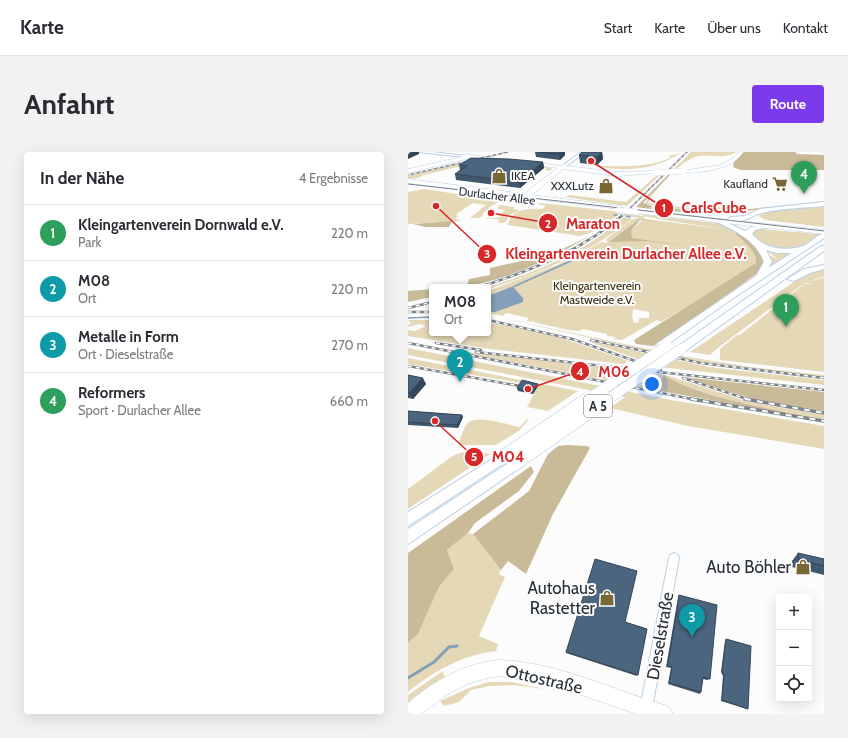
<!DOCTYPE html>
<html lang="de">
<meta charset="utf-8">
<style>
:root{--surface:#fff;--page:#f2f2f3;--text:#2b2b33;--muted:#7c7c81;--line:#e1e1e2;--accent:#7c3aed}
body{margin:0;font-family:Cabin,sans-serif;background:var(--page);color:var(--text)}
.controls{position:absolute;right:12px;bottom:12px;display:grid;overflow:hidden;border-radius:4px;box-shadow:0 4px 16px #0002}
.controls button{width:36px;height:36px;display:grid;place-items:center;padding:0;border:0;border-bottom:1px solid var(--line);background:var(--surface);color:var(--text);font:20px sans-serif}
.you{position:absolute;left:244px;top:232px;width:14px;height:14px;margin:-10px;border:3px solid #fff;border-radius:50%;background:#1a73e8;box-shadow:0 0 0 6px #1a73e833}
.badge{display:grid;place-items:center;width:26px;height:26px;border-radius:50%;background:var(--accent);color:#fff;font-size:13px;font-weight:700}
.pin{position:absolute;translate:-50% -33px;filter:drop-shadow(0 1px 2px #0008)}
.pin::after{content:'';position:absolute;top:21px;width:14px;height:12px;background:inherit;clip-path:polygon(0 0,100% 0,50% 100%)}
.popup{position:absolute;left:21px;top:132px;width:62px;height:52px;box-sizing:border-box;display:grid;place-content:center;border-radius:4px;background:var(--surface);filter:drop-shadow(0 1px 3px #0005);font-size:13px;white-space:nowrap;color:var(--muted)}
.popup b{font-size:15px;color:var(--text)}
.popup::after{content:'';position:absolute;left:50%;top:100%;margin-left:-8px;border:8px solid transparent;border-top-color:var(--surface)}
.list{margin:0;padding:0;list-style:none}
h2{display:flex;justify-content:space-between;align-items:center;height:52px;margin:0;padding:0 16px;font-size:17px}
h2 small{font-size:13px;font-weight:400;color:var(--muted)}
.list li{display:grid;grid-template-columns:26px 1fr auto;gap:12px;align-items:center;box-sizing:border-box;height:56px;padding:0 16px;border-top:1px solid var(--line)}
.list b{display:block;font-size:15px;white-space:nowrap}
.list p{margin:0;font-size:13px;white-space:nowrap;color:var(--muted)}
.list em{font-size:13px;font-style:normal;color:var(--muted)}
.icon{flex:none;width:22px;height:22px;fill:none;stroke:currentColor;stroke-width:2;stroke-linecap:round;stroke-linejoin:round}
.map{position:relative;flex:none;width:416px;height:562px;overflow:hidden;border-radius:4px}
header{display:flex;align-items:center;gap:24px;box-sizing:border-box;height:56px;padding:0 20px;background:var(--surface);border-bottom:1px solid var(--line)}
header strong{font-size:19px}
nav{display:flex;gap:22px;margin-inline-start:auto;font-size:14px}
.intro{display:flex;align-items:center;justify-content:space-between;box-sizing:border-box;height:96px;padding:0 24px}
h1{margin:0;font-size:28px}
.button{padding:10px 18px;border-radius:4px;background:var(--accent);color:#fff;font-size:14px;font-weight:700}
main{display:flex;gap:24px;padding:0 24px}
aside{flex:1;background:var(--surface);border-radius:4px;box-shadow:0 4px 16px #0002}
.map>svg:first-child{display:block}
</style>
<header>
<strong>Karte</strong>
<nav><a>Start</a><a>Karte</a><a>Über uns</a><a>Kontakt</a></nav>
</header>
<div class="intro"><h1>Anfahrt</h1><a class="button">Route</a></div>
<main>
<aside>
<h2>In der Nähe<small>4 Ergebnisse</small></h2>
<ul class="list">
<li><span class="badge" style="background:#2e9e5b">1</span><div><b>Kleingartenverein Dornwald e.V.</b><p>Park</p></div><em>220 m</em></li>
<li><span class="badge" style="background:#0f9aa8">2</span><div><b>M08</b><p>Ort</p></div><em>220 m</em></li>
<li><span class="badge" style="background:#0f9aa8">3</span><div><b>Metalle in Form</b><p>Ort · Dieselstraße</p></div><em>270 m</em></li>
<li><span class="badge" style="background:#2e9e5b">4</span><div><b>Reformers</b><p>Sport · Durlacher Allee</p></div><em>660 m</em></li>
</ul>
</aside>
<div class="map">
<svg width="416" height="562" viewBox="0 0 416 562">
<rect width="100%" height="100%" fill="#fcfcfc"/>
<!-- green -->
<g fill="#e5d8b7" fill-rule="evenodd">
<path d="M283,0h45c-10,7 -26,3 -37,4 -18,3 -44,33 -51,47l56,7 1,-3h15l1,2 -22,2 -55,-7 26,-31z"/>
<path d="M272,1c-24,18 -61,19 -89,12 20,2 64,3 80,-8l-3,-1z"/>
<path d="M74,6l70,10 -2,3 -5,-1 2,-2 -65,-7 -59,14 -5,3 -10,1v-3z"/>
<path d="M253,22l-34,32 -61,-9 3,-2 57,7 30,-26z"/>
<path d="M16,37l79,12c-11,2 -15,8 -21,14h2l-5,3h-9l16,-13 -13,-2 -17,11 2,2 -3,3 6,1 -2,1 -51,3v-32z"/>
<path d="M132,51l82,9 -24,18 -18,6 -72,-11c3,-16 20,-17 34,-16l4,-3 -8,-2z"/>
<path d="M91,53l16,2 -2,2 7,1 -14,7 2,1c-2,5 -5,5 -10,5l1,-4h-16l21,-2 -6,-1 7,-6 -7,-1z"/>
<path d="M416,53v22l-59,-7 -6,-4 8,-4z"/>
<path d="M220,61l19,4 -4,1 2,1 79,10 -66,-10 -21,-5 87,10 16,7 -5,3c8,6 22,18 21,29l-11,9 -84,50 -4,-2 -35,20 -8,-1 1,-2 -8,-1v-2l-24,-5 -4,2 -11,-1 -35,-8 1,-2 -3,2 -4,-1 2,-3 -23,-5 -3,3 -15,-3v-22l69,-26 45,-23 4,1 -25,15 27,-16 -3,-2 28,-21 7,-1 -14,-2zM231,67h4l-12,12v7l16,3h-37zM225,157l16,3v6h-10l-1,5 -5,-1v-4l-1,-1z"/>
<path d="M216,65l8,2c-42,34 -93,54 -144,70v-2c49,-15 97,-35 136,-70z"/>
<path d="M350,77l62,5 -21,14 -19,2 -21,-7 -10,-11z"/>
<path d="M356,96l30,4 -23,15 1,-5 -3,-7 9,5z"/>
<path d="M416,117v7l-21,8 -84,63 -9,8 -20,-3 107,-72 14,-7z"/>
<path d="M416,125v95l-104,-12v-11l17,-14h3l64,-51 12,-1h-11z"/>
<path d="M80,163l188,40 74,12 74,8v2l-134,-17z"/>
<path d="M0,168h24v13h56v-11l74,16 66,23 -4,3 -134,-15 -76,-12 -6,-1v-6l7,1 11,-5 -6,-2 -12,3v-2l3,-2z"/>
<path d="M185,190l116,25 115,13v5l-164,-18 -68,-24z"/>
<path d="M0,196l263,52 153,26v23l-136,-23 -78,-18 15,-11 -217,-42z"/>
<path d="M49,199l203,23 12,3 77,25 75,13v4l-37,-5 -2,-2c-37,-8 -89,-17 -121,-37l-5,8 -15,1 -5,3z"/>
<path d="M0,206l170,33 -30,20 -21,-4 11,-21 -130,-22z"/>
<path d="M119,267h2l-9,11 -24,15h-36l-1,-2c2,-6 5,-16 9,-20 8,-9 41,2 52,4z"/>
<path d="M66,299l16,3 -82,55v-20l43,-32 8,-4z"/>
<path d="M60,381l5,1 28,36 -2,4 6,3 -26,59 19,8 -2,7c-34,4 -62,20 -88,41v-49l10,-9 21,-47 15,-18 -7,-19z"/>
<path d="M35,519l2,8 -37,26v-10z"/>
<path d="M81,530h22l33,7 -31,-4 -24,1 -18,4 -12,12 -15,4 -4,-5 29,-13z"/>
</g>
<!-- forest -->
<g fill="#cabb98">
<path d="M336,0h51l2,2 27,1v15h-84l-7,-3 1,-6z"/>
<path d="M262,21h2l-29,30 9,3 -1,3 -15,-2z"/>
<path d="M416,49l-101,13 -1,-2z"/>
<path d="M246,54l45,5 -44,-2 64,3 2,2h-20l-47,-5z"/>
<path d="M231,67l20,2 -19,-1 -9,11 1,7 56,8 -41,-5 -38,1z"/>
<path d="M44,69l-3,6h-24l-12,-3z"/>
<path d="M332,79l17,16 9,13 -7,12 -98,70 -8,4 -17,-2 -2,-4 122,-77c1,-11 -13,-23 -21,-29z"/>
<path d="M182,84c-40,23 -94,51 -140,51l17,-1 2,-7 21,-4v-7l62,-14z"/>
<path d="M24,137v8l-24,5v-11z"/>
<path d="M256,223c32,20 84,29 121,37l2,2 -148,-27 5,-3 15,-1z"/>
<path d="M275,225l141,15v19l-71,-12z"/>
<path d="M159,293l20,1 3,2 -37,66 -27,60 -18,-13 -7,9 -28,-36 56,-43 19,-37 10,-8z"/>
<path d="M123,314l3,6 -15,19 -44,32 -7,10 -21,17 7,19 -15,18 -21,47 -10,9v-90z"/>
</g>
<!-- water -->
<path fill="#839fba" d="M103,135l3,1 9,10v4l-28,10h-5l-2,-3v-13z"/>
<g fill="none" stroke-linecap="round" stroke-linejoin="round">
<!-- stream-far1 -->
<g stroke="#839fba" stroke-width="1.5">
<path d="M206,63h3"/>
<path d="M218,64l4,1"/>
<path d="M105,135l60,-27"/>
<path d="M0,166l24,-1"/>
</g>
<!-- stream -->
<path stroke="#839fba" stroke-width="3" d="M0,526l26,-16 15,-15 8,-1"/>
<!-- minor casing -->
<g stroke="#bad0e6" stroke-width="2">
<g id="minor">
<path d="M11,0h13l34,4 -2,1z"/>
<path d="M173,0h4l-17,13h-2v-2z"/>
<path d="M266,401l4,2 1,3 -28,156h-12l30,-156 1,-3z"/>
</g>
</g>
<!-- major casing -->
<g stroke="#bad0e6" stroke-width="1">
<g id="major">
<path d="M331,0h4c-3,4 -6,8 -11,11 -9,6 -43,13 -52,8l41,-6 14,-8z"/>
<path d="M54,3h10l33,5 -2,1 -33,-3 -62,15v-4l54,-12z"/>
<path d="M121,10l32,4 4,-2 2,1v1l50,6 38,-1 3,2 -41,3 -54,-7 -31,26 89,11 1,1 -3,2 -90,-11 -4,3 -3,-2 2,-2 -116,-14v-4l118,15 5,-6 27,-20 -31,-4z"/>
<path d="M228,58l188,20v4l-190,-21 -1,-1z"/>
<path d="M92,508c56,2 111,29 164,45l6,3 3,6h-36l-82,-28 -55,-10 -13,2 -20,6 -22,12 -24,18h-13v-11c27,-23 57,-40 92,-43z"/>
</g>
</g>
<!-- highway casing -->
<g stroke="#bad0e6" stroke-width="2">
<g id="highway">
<path d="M416,50v4c-20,2 -42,2 -62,7 -10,2 -24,14 -34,6l3,-2 14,-1 15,-7z"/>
<path d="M309,68h4l24,11 6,-4 18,-2v2l-14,3 -3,4c11,14 31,17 48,13 9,-2 15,-11 24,-14v5l-92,61 -68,48h-6l-2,-2 2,-2 98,-67 8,-14c-7,-21 -28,-31 -47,-40zM358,98l11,3h15l-24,15 4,-6z"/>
<path d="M413,94h3v5l-139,100h-8l-1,-2 1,-2z"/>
<path d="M416,113v4l-14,4 -16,8 -7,-2 17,-10z"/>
<path d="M92,302l4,1 2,4 -2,4 -96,63v-14z"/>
<path d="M108,306l5,1 1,4 -1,4 -113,77v-15z"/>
</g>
</g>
<!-- minor -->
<use href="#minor" fill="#fff" fill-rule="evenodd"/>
<!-- major -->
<use href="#major" fill="#fff" fill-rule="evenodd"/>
<!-- highway -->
<use href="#highway" fill="#fff" fill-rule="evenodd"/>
<!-- tram -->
<path stroke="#7c8287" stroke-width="1" d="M0,32l416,47"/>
<!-- rail-far2 casing -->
<g stroke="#7c8287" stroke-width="1.5">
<g id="rail-far2">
<path d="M0,23l100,-23"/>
<path d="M216,62l63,-62"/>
</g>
</g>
<!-- rail-far1 casing -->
<g stroke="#7c8287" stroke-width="2.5">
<g id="rail-far1">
<path d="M72,135c52,-17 104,-37 145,-74"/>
<path d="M0,156l24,-6"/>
<path d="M0,160h24"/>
<path d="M80,168l84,19 89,31"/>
<path d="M183,188l110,23 123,15"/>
<path d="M0,191l289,57"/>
<path d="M28,191l45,7"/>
<path d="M68,200l348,38"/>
<path d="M0,214l112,20"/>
<path d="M275,226l67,22"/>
</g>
</g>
<!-- rail casing -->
<g stroke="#7c8287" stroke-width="3.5">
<g id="rail">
<path d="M283,247l133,22"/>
<path d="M337,247l79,14"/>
</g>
</g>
<!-- rail-far2 -->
<use href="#rail-far2" stroke="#fcfcfc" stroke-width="1" stroke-dasharray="3" stroke-linecap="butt"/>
<!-- rail-far1 -->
<use href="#rail-far1" stroke="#fcfcfc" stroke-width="1.5" stroke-dasharray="4" stroke-linecap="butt"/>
<!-- rail -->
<use href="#rail" stroke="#fcfcfc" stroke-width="2" stroke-dasharray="6" stroke-linecap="butt"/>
<!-- major-bridge casing -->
<g stroke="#bad0e6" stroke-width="6" stroke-linecap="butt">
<g id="major-bridge">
<path d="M247,21l28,-2"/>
<path d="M210,58l18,2"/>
</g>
</g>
<!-- highway-bridge-far1 casing -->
<g stroke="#bad0e6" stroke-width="11" stroke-linecap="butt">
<g id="highway-bridge-far1">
<path d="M179,248l80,-54"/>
<path d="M199,248l74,-51"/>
</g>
</g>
<!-- highway-bridge casing -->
<g stroke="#bad0e6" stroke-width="14" stroke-linecap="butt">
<g id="highway-bridge">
<path d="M92,307l88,-60"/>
<path d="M108,311l92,-64"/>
</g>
</g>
<!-- major-bridge -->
<use href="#major-bridge" stroke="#fff" stroke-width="5.5"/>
<!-- highway-bridge-far1 -->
<use href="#highway-bridge-far1" stroke="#fff" stroke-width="10"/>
<!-- highway-bridge -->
<use href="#highway-bridge" stroke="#fff" stroke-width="13"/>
</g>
<!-- wall -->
<g fill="#40576c">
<path d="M127,0h30v3l-5,5 -24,-3z"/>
<path d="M174,0h20l1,7 -6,6 -17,-2 -1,-8z"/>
<path d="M135,10l1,6 -24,20 -64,-8 -1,-6 5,-4 -1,-5z"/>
<path d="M0,223l18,9 -13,15 -5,-1z"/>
<path d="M130,234l-5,8 -15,-3 -1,-3z"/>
<path d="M0,259l54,4 1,2 -5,11 -50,-3z"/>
<path d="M390,401l26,6v16l-32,-8v-6z"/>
<path d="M271,443l31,84 -3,1 -4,-1 -2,13 -1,2 -32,-10 3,-16 -5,-1 12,-69z"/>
<path d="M217,470l22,7 -10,47 -71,-23v-1z"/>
<path d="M318,487l22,70h-1l-26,-8 2,-25 -2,-4 4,-31z"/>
</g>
<!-- shaded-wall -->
<g fill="#344758">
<path d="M0,0h11v2l-11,5z"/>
<path d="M154,0h3v3l-5,5 -1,-6z"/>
<path d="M194,0l1,7 -6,6v-8z"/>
<path d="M135,10l1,6 -24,20 -1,-6z"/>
<path d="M15,226l3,6 -13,15 -4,-6z"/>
<path d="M130,232v2l-5,8v-2z"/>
<path d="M54,263l1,2 -5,11 -1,-3z"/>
</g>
<!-- building -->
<g fill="#4b657e" stroke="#344758">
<path d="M129,0h25l-3,2z"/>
<path d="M174,0h20l-5,5 -18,-2z"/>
<path d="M63,6l38,1 34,3 -24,20 -64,-8 12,-8 -8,-1z"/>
<path d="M0,223l15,3 -14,15h-1z"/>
<path d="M114,228l16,4 -5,8 -16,-4z"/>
<path d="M0,259l54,4 -5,10 -49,-3z"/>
<path d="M390,401l26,6v7l-25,-6z"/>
<path d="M187,407l42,12 -12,51 22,7 -9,46 -72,-23z"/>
<path d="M271,443l38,10 -7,74 -7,-2 -2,15 -32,-9 3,-16 -4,-2z"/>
<path d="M318,487l25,7 -3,63 -26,-9 2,-25 -2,-4z"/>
</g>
<!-- icons -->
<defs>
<g id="shop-bare" transform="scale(1.2)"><path d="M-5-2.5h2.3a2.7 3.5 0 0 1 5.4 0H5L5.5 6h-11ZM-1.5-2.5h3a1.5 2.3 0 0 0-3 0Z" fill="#7a6736" stroke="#fcfcfc" stroke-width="2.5" paint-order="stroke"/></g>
<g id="supermarket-bare" transform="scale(1.2)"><path d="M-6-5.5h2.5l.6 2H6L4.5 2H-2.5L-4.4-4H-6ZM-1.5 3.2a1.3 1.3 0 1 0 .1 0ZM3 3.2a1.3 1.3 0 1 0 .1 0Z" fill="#7a6736" stroke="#fcfcfc" stroke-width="2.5" paint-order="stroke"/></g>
</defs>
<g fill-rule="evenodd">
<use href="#shop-bare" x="91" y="24"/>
<use href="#supermarket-bare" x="372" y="32"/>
<use href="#shop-bare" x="198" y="34"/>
<use href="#shop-bare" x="395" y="415"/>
<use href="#shop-bare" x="199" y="446"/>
</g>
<g text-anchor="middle" stroke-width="4" stroke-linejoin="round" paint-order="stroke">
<!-- far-poi labels -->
<g font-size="12" fill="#283139" stroke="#fcfcfc" text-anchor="end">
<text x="103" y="28" text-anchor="start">IKEA</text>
<text x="360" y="36">Kaufland</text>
<text x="186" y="38">XXXLutz</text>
</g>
<!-- far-street labels -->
<g font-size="12" fill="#283139" stroke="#fcfcfc">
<text transform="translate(89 44) rotate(7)" y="4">Durlacher Allee</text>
</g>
<!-- far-park labels -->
<g font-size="12" fill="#34290a" stroke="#fcfcfc">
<text x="189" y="138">Kleingartenverein<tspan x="189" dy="14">Mastweide e.V.</tspan></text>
</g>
<!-- shield labels -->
<rect fill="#fcfcfc" stroke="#686e74" stroke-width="1" x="176" y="243" width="28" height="22" rx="3"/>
<g font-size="13" font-weight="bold" fill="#283139">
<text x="190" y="259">A 5</text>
</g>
<!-- near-poi labels -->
<g font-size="17" fill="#283139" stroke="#fcfcfc" text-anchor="end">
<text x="383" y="421">Auto Böhler</text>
<text x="187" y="442">Autohaus<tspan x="187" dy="20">Rastetter</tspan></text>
</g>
<!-- near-street labels -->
<g font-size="17" fill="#283139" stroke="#fcfcfc">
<text transform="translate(252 484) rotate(-80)" y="6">Dieselstraße</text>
<text transform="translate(136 527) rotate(13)" y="6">Ottostraße</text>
</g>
</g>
<!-- callouts -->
<path fill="none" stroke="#d62828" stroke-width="1.5" d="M183 9L256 56M83 61L140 71M28 54L79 102M120 237L172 219M27 269L66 305"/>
<g fill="#d62828" stroke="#fcfcfc" stroke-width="1.5">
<circle cx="183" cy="9" r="4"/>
<circle cx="83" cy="61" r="4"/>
<circle cx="28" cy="54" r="4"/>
<circle cx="120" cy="237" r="4"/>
<circle cx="27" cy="269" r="4"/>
<circle cx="256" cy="56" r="10"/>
<circle cx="140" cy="71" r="10"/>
<circle cx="79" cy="102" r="10"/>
<circle cx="172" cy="219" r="10"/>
<circle cx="66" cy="305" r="10"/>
</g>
<g font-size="12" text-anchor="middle" font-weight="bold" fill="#fff">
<text x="256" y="60">1</text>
<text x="140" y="76">2</text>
<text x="79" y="106">3</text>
<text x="172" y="224">4</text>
<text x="66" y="309">5</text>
</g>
<g font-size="15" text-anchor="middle" font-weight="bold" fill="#d62828" stroke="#fcfcfc" stroke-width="4" stroke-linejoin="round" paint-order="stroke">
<text x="306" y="61">CarlsCube</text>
<text x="185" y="77">Maraton</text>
<text x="218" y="107">Kleingartenverein Durlacher Allee e.V.</text>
<text x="206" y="225">M06</text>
<text x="100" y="310">M04</text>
</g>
</svg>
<div class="controls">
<button>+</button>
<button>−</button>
<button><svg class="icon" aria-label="locate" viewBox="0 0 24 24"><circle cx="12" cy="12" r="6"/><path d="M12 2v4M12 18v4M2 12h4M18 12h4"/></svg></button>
</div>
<div class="you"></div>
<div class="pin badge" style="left:378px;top:175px;background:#2e9e5b">1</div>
<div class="pin badge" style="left:52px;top:230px;background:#0f9aa8">2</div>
<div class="popup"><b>M08</b>Ort</div>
<div class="pin badge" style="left:284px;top:485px;background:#0f9aa8">3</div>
<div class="pin badge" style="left:396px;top:42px;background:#2e9e5b">4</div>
</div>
</main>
